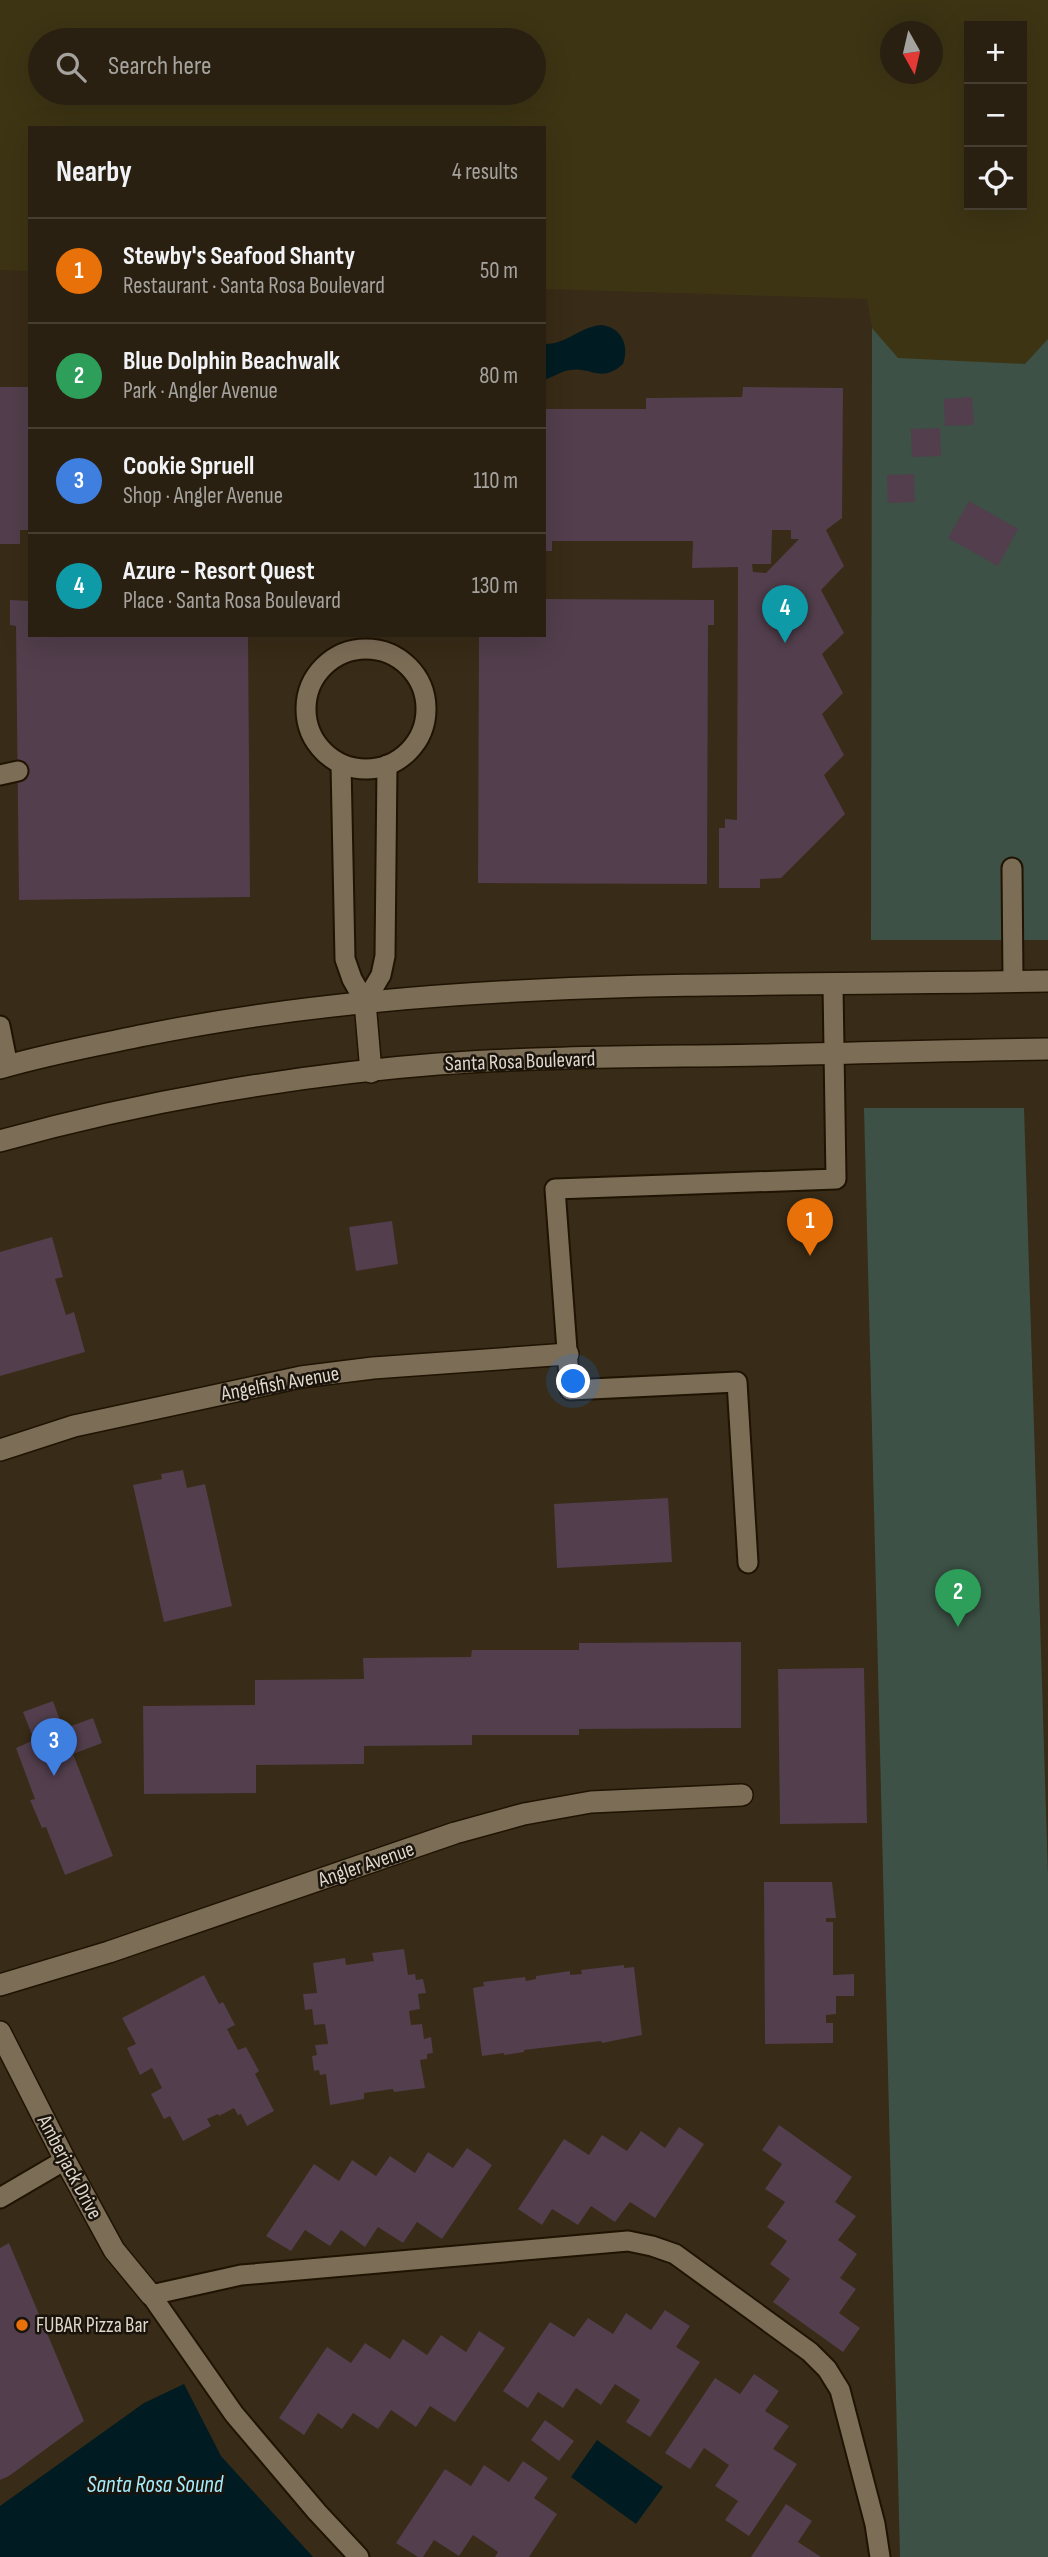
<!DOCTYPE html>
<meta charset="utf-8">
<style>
:root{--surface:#2a2011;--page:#362d1f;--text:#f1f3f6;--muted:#a5a39f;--line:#463e31;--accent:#bca0f2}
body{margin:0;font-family:"Sofia Sans Condensed",sans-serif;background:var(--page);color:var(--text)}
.controls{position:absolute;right:21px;top:21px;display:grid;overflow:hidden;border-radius:0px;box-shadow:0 7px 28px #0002}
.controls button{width:63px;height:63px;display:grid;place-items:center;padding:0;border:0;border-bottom:2px solid var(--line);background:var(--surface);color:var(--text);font:35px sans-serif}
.compass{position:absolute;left:880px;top:21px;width:63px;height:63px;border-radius:50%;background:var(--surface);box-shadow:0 7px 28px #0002;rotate:172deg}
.you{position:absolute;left:574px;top:1382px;width:24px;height:24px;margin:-18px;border:5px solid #fff;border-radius:50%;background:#1a73e8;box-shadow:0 0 0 10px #1a73e833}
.badge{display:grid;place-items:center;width:46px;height:46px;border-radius:50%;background:var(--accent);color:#fff;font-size:23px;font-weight:700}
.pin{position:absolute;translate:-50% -58px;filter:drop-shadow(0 2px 4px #0008)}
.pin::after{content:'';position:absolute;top:37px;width:24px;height:21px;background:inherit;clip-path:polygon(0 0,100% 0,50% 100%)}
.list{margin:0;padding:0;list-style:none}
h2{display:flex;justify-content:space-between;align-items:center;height:91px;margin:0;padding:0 28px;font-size:30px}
h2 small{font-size:23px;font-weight:400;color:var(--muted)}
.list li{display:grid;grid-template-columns:46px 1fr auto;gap:21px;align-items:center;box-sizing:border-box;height:105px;padding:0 28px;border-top:2px solid var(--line)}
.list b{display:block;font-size:26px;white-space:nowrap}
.list p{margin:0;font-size:23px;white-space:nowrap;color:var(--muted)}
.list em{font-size:23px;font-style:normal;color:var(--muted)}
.icon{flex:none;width:38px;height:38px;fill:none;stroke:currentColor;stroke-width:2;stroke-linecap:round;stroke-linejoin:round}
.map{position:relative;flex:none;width:1048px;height:2557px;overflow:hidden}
.search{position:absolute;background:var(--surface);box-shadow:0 7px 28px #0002;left:28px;top:28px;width:518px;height:77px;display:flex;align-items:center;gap:18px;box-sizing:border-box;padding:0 24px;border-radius:38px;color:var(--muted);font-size:26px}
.panel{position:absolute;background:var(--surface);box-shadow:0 7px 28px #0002;left:28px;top:126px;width:518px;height:511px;border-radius:0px}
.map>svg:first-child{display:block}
</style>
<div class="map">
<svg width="1048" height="2557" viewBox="0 0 1048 2557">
<rect width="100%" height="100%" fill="#382b17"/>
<!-- green -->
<g fill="#3d5146">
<path d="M872,328h176v612h-177z"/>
<path d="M864,1108h160l24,768v681h-148z"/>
</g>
<!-- sand -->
<path fill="#3d3414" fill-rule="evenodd" d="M0,0h1048v339l-23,25 -127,-6 -26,-30 -5,-29 -323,-10v-161h-514v143l-30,-1zM969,26h53v179h-53zM890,32h42v42h-42zM40,40h494v53h-494z"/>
<!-- water -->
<g fill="#001c22">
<path d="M601,325c20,2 29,20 22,39 -22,20 -32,2 -53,6 -8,1 -17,7 -26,10v-36c22,1 35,-17 57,-19z"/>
<path d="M184,2384l37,72 92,101h-313v-51l144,-103z"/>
<path d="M597,2440l66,47 -27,37 -65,-47z"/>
</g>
<!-- building -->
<g fill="#523e4c" fill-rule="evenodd">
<path d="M0,387h30v143h-10v14h-20z"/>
<path d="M743,387l100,1 -1,130 -16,12 18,36 -23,24 23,43 -22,21 21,39 -21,21 22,41 -20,20 21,39 -64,64 -21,1v9h-41v-60h6v-9l12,1 1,-253 -46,1 1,-27h-141v10h-8v-142h102v-11l96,-1zM772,530h19v9h8l-33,34 -13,-1 -1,-8h19z"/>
<path d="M972,397l2,28 -29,1 -1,-27z"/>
<path d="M940,428l1,28 -29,1 -1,-28z"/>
<path d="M914,474l1,28 -27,1 -1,-28z"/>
<path d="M969,501l49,28 -20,37 -50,-28z"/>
<path d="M544,599l170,1v25h-6l-1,259 -229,-1 1,-248h65z"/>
<path d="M10,600l20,1v34h218l2,262 -231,3 -3,-274 -6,-1z"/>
<path d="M392,1221l6,43 -42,7 -7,-44z"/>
<path d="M52,1237l11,40 -8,2 11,36 8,-3 11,40 -85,24v-124z"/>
<path d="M183,1470l4,18 18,-4 27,122 -68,16 -31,-137 29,-6 -1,-5z"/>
<path d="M668,1498l4,64 -115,6 -3,-64z"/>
<path d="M741,1642v86l-162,1v6h-107v10l-108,1v18l-108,1v28l-112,1 -1,-88 112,-1v-25l109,-1 -1,-21 108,-1 1,-7h107v-7z"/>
<path d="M864,1668l3,155 -87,1 -2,-155z"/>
<path d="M53,1701l10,28 30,-11 9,25 -29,11 40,102 -48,19 -19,-48 -4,1 -12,-28 5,-1 -19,-51 18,-8 -11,-28z"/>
<path d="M764,1882h68l4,36h-10v4h7v53l21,-1v22h-18v18l-10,1v8h7v20l-68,1z"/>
<path d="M404,1949l4,26 7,-1 1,6 7,-1 3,14 -8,1 2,15 -11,2 2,14 11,-1 2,15 7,-2 2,16 -6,1v5l-7,1 5,28 -31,4 -1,-3 -29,4v6l-34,6 -4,-31 -6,1 -1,-5 -5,1 -2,-15 5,-1 -2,-10 13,-1 -3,-20 -11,1 -2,-16 -7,1 -2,-16 14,-1 -4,-30 32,-5 1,7 28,-4 -2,-8z"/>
<path d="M624,1965v3l10,-1 8,68 -40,8 -1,-2 -77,9v2l-20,3v-2l-22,3 -9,-68 11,-2 -1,-4 42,-5 1,4 10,-2v-3l34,-5v4l12,-1 -1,-4z"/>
<path d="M204,1975l15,29 4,-2 12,23 -8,4 11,21 8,-3 13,24 -4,3 19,37 -27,15 -6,-12 -3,1 -4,-7 -15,8 -1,-2 -11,5 4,7 -28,15 -13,-25 -6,3 -13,-25 11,-6 -10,-20 -12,7 -13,-27 9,-4 -14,-26z"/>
<path d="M779,2125l73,52 -17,25 21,14 -18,24 19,14 -17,24 16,11 -17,24 21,15 -17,24 -70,-50 17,-23 -20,-15 17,-23 -20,-14 18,-25 -20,-13 17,-25 -20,-14z"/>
<path d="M679,2127l25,17 -49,74 -25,-16 -15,20 -24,-16 -13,19 -26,-16 -10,16 -24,-16 46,-70 25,16 13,-20 25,16 14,-20 24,17z"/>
<path d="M467,2148l25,17 -50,74 -25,-17 -14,21 -25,-16 -13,20 -24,-17 -11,16 -25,-16 -14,21 -25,-15 48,-72 25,17 13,-21 24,16 14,-20 25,17 13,-21 25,16z"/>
<path d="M9,2243l75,178 -75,55 -9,4v-232z"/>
<path d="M665,2310l25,16 -14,21 24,15 -50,75 -24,-15 14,-22 -25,-16 -14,21 -25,-17 -13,20 -25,-16 -10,16 -25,-17 47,-69 24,15 14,-19 25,16 13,-21 25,17z"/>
<path d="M479,2331l26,17 -50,74 -25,-16 -14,21 -25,-17 -13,19 -25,-16 -11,16 -24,-16 -14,22 -25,-17 48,-71 24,16 14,-20 25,16 13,-20 24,16 14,-20 25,17z"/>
<path d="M754,2374l25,17 -14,20 24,15 -16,23 24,15 -48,72 -24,-16 13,-19 -23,-15 14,-21 -25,-17 -14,21 -25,-16 50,-75 25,16z"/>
<path d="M545,2420l29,21 -15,20 -28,-21z"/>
<path d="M523,2461l25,17 -14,20 23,16 -28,43h-34l3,-5 -25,-17 -14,21 -25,-16 -11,17h-5l-22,-14 49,-74 26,17 13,-21 25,17z"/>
<path d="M786,2504l26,17 -14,21 23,15h-70z"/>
</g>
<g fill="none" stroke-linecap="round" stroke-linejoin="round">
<!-- service casing -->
<g stroke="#1f1302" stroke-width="23">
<g id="service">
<circle cx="366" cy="709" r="60"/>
<path d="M341,764l4,195 7,20 13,23 16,-27 4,-19 2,-191"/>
<path d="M0,775l18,-4"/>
<path d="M1012,868l1,113"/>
<path d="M0,1026l8,40"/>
<path d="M748,1563l-11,-181 -167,8 -15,-201 281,-10 -3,-194"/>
<path d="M0,2198l65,-38"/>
<path d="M359,2557l-42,-45 -83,-98 -83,-119 90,-20 387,-34 24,5 23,8 135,98 17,17 13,21 35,134 5,33"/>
</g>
</g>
<!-- minor casing -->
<g stroke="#1f1302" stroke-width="24">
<g id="minor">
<path d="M0,1450l74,-24 227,-49 72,-9 195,-14"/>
<path d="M0,1985l109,-33 346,-119 69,-19 67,-12 151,-7"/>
<path d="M0,2032l65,128 49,90 37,45"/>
</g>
</g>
<!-- tertiary casing -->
<g stroke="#1f1302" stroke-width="24">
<g id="tertiary">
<path d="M365,1002l6,70"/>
<path d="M0,1068c47,-14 97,-23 145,-33 295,-60 603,-48 903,-54"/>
<path d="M0,1141c139,-39 294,-66 438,-77 110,-8 219,-7 329,-9 94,-2 187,-5 281,-6"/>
</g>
</g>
<!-- service -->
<use href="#service" stroke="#7c6d57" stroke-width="19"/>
<!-- minor -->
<use href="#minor" stroke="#7c6d57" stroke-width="21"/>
<!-- tertiary -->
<use href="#tertiary" stroke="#7c6d57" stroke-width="21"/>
</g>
<!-- markers -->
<circle fill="#e8710a" stroke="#1a140c" stroke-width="2.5" cx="22" cy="2325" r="7"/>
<g text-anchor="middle" stroke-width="5" stroke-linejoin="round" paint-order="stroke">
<!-- street labels -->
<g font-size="21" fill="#dfd7cb" stroke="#1a140c">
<text transform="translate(520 1061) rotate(-2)" y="7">Santa Rosa Boulevard</text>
<text transform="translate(280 1383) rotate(-10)" y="7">Angelfish Avenue</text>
<text transform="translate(366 1864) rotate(-19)" y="7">Angler Avenue</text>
<text transform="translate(70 2167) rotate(62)" y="7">Amberjack Drive</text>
</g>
<!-- poi labels -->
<g font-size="21" fill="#dfd7cb" stroke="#1a140c" text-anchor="start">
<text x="36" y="2332">FUBAR Pizza Bar</text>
</g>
<!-- water labels -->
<g font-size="23" font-style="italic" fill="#a3edff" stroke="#1a140c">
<text x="155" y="2492">Santa Rosa Sound</text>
</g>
</g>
</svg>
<div class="controls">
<button>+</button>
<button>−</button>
<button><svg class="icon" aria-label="locate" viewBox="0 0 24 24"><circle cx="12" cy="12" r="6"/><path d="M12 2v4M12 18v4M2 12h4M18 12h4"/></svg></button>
</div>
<svg class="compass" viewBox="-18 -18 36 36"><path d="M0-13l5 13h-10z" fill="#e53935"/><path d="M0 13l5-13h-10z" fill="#a5a39f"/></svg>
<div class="you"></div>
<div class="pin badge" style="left:810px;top:1256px;background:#e8710a">1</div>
<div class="pin badge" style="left:958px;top:1627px;background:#2e9e5b">2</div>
<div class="pin badge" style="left:54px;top:1776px;background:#3f7fe0">3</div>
<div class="pin badge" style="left:785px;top:643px;background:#0f9aa8">4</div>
<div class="search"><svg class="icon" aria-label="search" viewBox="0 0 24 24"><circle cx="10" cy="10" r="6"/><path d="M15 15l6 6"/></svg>Search here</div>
<section class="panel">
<h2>Nearby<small>4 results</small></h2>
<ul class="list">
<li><span class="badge" style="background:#e8710a">1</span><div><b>Stewby's Seafood Shanty</b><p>Restaurant · Santa Rosa Boulevard</p></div><em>50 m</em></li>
<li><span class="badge" style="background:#2e9e5b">2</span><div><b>Blue Dolphin Beachwalk</b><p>Park · Angler Avenue</p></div><em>80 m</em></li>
<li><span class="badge" style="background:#3f7fe0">3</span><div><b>Cookie Spruell</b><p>Shop · Angler Avenue</p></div><em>110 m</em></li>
<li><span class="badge" style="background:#0f9aa8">4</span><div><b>Azure - Resort Quest</b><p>Place · Santa Rosa Boulevard</p></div><em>130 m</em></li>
</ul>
</section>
</div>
